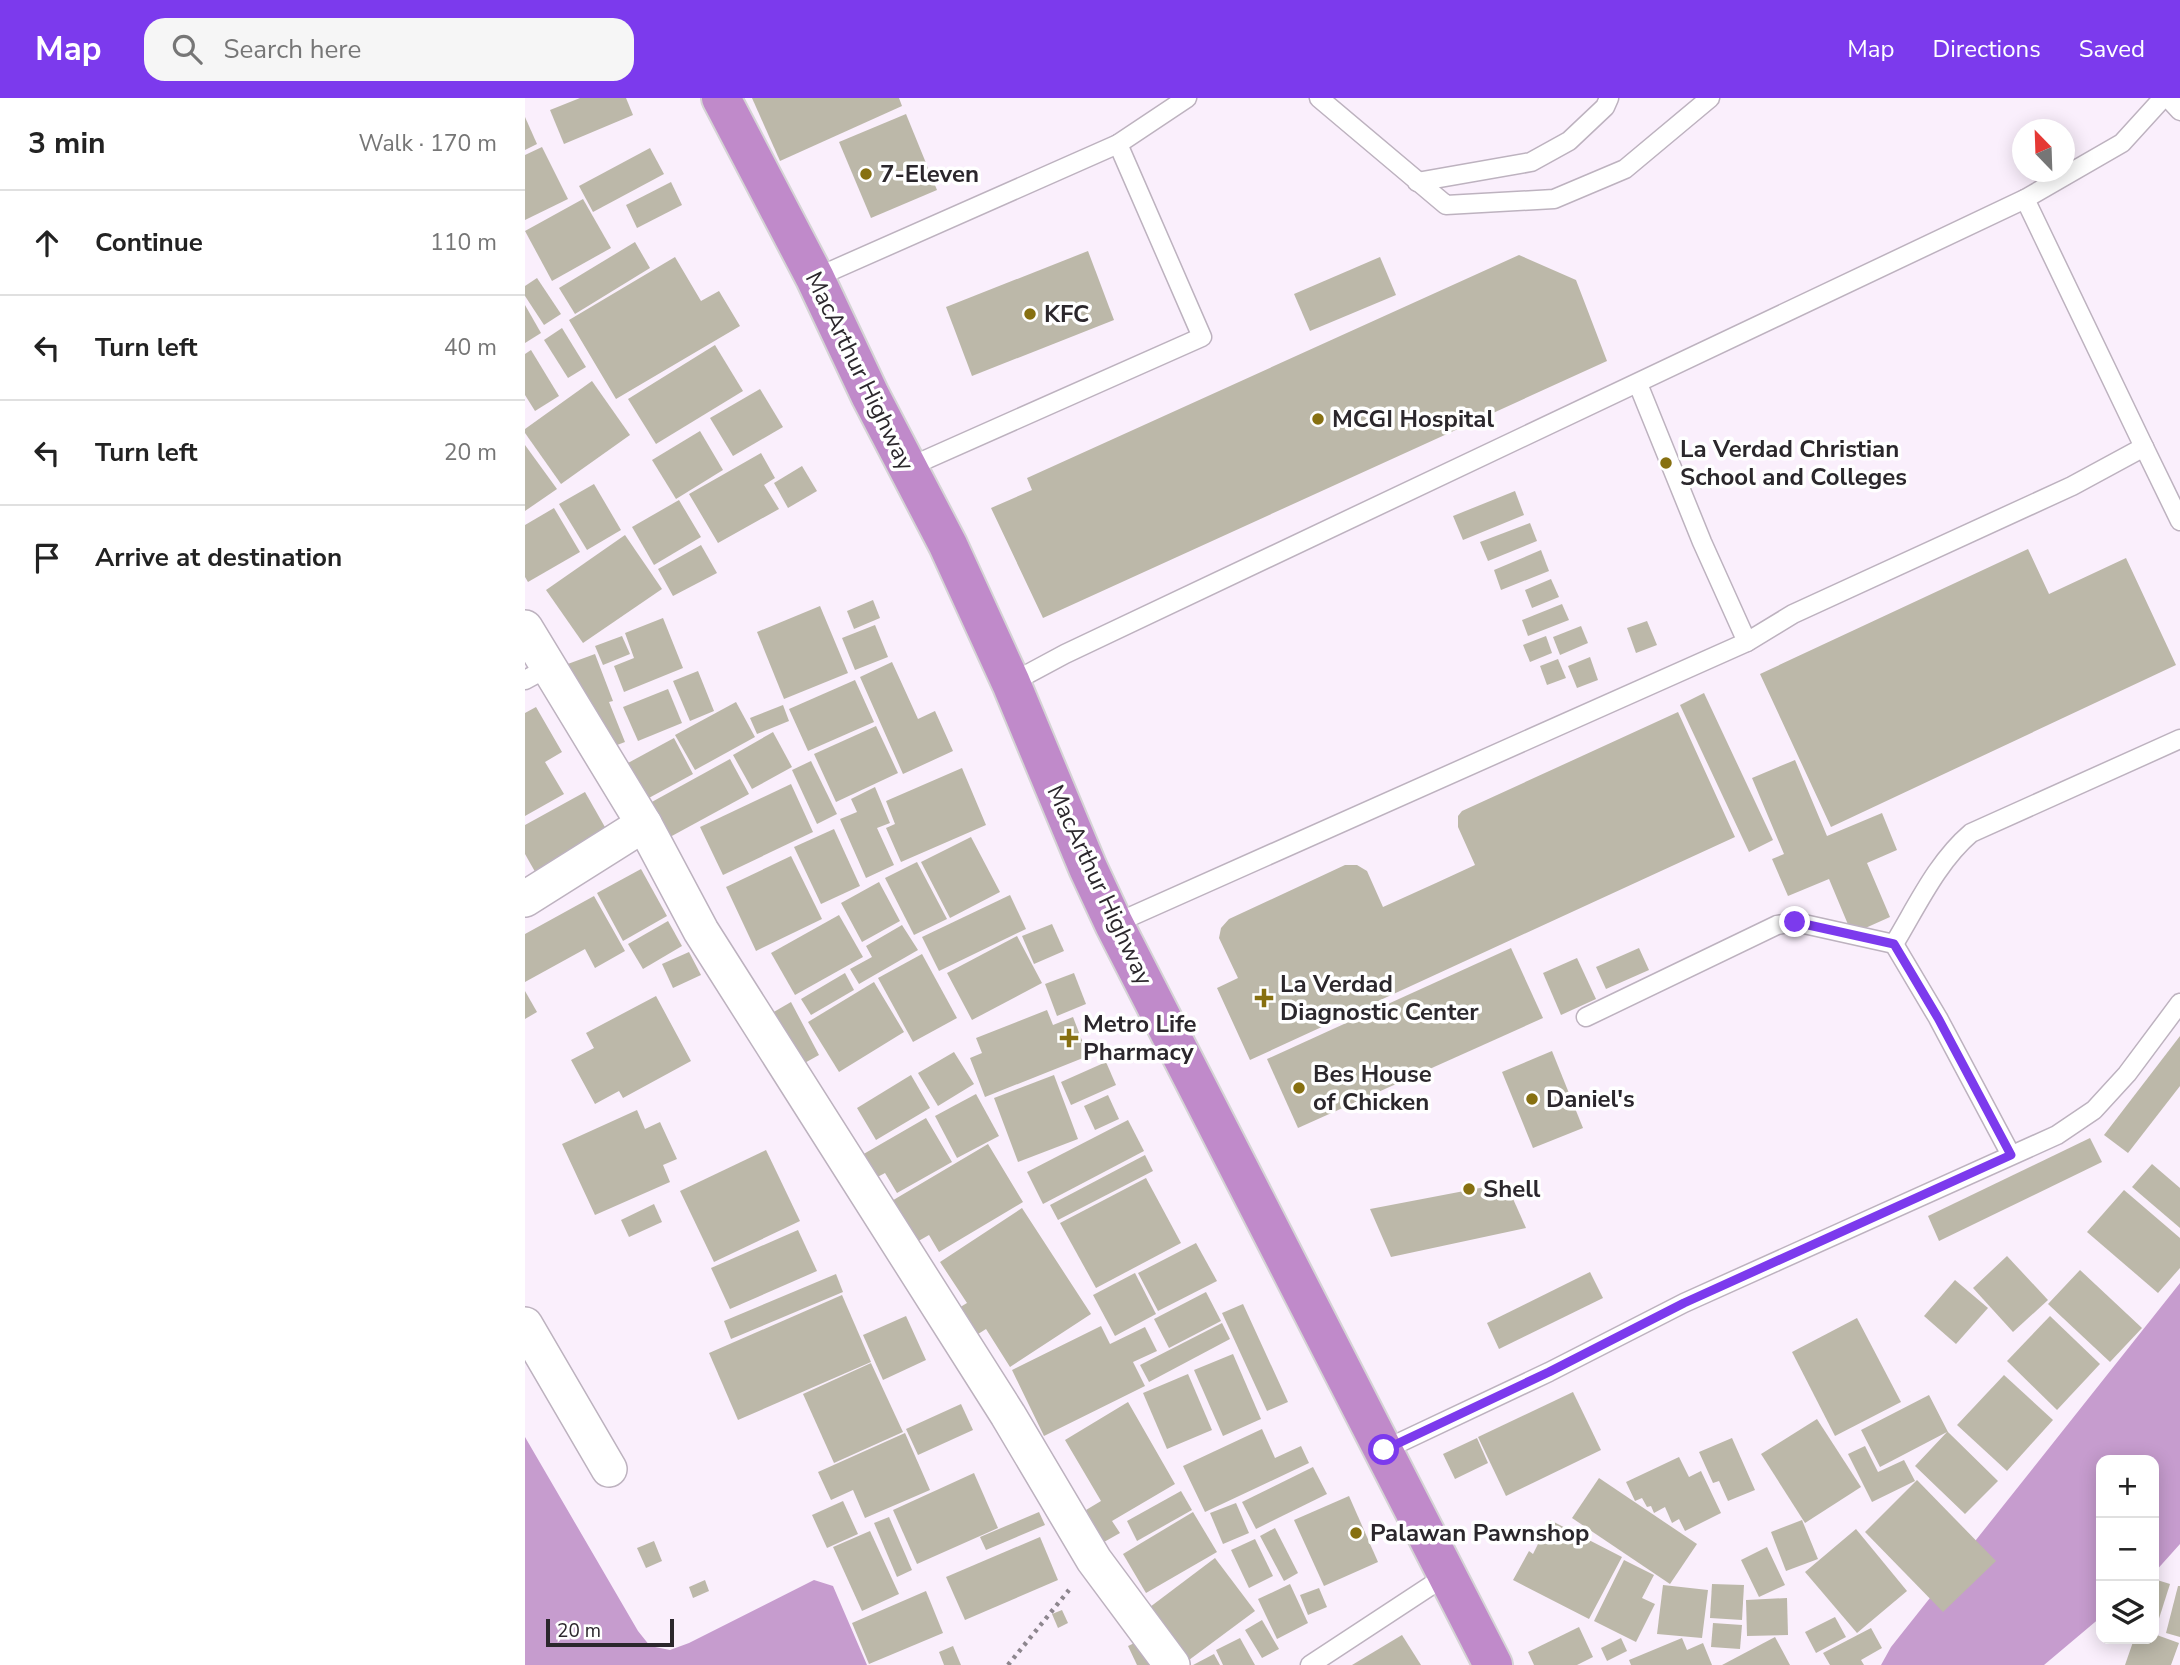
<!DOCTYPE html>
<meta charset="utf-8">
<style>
:root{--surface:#fff;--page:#f6f6f6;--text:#222;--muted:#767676;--line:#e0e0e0;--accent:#7c3aed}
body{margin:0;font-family:"Nunito Sans",sans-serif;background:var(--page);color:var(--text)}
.controls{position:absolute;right:21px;bottom:21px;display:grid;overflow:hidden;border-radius:14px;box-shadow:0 4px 18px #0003}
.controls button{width:63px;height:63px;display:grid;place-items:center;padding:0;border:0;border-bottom:2px solid var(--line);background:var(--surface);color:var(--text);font:35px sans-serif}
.compass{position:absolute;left:1487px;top:21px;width:63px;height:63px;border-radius:50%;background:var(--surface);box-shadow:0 4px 18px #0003;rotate:337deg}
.scale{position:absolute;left:21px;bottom:18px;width:128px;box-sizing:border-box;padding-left:7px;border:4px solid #2b272c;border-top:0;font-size:19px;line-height:24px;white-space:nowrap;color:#2b272c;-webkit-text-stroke:5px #fff;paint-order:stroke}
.stop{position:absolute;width:21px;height:21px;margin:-16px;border:5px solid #7c3aed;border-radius:50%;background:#fff}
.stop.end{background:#7c3aed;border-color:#fff;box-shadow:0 2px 7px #0008}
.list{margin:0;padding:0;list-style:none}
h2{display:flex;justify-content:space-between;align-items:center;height:91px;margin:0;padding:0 28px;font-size:30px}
h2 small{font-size:23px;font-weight:400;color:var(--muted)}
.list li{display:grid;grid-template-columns:46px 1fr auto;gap:21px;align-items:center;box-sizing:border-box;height:105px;padding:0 28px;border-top:2px solid var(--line)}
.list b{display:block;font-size:26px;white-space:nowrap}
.list em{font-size:23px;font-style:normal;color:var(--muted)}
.icon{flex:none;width:38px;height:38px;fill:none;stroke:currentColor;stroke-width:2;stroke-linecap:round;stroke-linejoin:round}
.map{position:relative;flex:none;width:1655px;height:1567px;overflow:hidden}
header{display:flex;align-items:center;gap:42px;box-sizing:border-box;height:98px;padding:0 35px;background:var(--accent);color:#fff}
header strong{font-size:33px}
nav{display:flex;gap:38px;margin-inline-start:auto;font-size:24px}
.search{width:490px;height:63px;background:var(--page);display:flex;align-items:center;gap:18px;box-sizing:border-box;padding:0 24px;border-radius:21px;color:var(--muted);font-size:26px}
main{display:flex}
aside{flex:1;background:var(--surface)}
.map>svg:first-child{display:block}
</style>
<header>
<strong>Map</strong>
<div class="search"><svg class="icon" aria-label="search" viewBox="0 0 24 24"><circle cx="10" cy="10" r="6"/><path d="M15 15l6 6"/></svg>Search here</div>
<nav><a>Map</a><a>Directions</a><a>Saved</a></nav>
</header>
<main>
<aside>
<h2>3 min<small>Walk · 170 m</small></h2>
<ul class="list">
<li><svg class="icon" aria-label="ahead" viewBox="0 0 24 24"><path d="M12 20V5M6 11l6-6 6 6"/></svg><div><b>Continue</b></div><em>110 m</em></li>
<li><svg class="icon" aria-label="left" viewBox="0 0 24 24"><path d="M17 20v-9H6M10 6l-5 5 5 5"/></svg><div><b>Turn left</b></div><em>40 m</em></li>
<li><svg class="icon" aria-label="left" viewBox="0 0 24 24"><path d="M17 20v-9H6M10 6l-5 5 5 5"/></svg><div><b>Turn left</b></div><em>20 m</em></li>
<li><svg class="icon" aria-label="arrive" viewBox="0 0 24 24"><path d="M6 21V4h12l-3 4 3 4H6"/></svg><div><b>Arrive at destination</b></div></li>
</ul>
</aside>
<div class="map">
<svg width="1655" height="1567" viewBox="0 0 1655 1567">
<rect width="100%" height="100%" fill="#faeffc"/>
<!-- water -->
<g fill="#c69cce">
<path d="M1655,1185v261l-26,29v-113h-53v157l-57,48h-163l10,-18z"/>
<path d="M0,1339l113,194 12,15 20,4 19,-7 125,-63 19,6 34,79h-342z"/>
</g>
<!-- building -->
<g fill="#bcb8a9">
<path d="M55,0h46l7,17 -69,29 -14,-34z"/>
<path d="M227,0h147l3,8 -122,55z"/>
<path d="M381,16l31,76 -66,28 -32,-76z"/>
<path d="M0,19l12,27 -12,6z"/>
<path d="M17,49l26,52 -43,21v-65z"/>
<path d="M125,50l14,26 -71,38 -14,-26z"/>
<path d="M146,84l11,23 -45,23 -11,-23z"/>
<path d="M58,101l28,49 -59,33 -27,-50z"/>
<path d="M110,144l15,26 -75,46 -16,-26z"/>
<path d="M563,153l26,69 -142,56 -26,-69z"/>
<path d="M994,157l57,25 31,81 -564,257 -52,-110 41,-18 -5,-12z"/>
<path d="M150,159l26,44 18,-10 21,35 -124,73 -47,-79z"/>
<path d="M855,159l16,38 -86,36 -16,-37z"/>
<path d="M12,180l24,36 -17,11 -19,-29v-10z"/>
<path d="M0,207l16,28 -16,10z"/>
<path d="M37,230l24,39 -18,11 -24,-38z"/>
<path d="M190,247l28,46 -87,53 -28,-45z"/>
<path d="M6,252l28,46 -24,15 -10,-16v-41z"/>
<path d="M67,283l38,54 -69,49 -36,-51v-4z"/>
<path d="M235,291l23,38 -50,29 -23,-38z"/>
<path d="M175,333l23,39 -47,29 -24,-39z"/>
<path d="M0,347l32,44 -32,22z"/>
<path d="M236,355l14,25 -11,7 15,24 -61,34 -29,-49z"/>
<path d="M277,368l15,25 -29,17 -14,-25z"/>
<path d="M69,386l27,46 -34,20 -28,-46z"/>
<path d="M990,393l9,24 -61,25 -10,-24z"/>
<path d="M154,402l22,37 -47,28 -22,-38z"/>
<path d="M29,410l26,44 -52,30 -3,-5v-52z"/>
<path d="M1005,425l7,18 -49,20 -8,-19z"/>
<path d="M100,437l37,54 -79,54 -37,-53z"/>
<path d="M176,447l16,28 -44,23 -15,-27z"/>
<path d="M1503,451l21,45 77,-36 50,107 -345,162 -71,-153z"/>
<path d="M1016,452l8,21 -48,19 -7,-20z"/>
<path d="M1026,481l8,18 -27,11 -7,-18z"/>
<path d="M348,502l7,18 -26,11 -7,-18z"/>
<path d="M1037,506l7,16 -41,16 -6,-16z"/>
<path d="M295,508l28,67 -64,26 -27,-67z"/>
<path d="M138,520l20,50 -59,24 -10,-26 20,-8 -9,-25z"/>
<path d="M1122,523l10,24 -21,8 -9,-25z"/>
<path d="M350,527l13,32 -33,13 -13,-32z"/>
<path d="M1056,528l7,17 -28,12 -7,-18z"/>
<path d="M97,538l8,18 -27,11 -8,-19z"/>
<path d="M1021,538l6,17 -22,9 -7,-17z"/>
<path d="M70,556l18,47 -4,1 16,40 -21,8 -39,-85z"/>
<path d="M1065,559l8,23 -21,8 -9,-22z"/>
<path d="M1033,561l8,19 -19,7 -7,-19z"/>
<path d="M367,564l26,57 17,-8 18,40 -50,23 -43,-97z"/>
<path d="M173,573l16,40 -24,10 -17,-40z"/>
<path d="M330,582l19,42 -66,29 -19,-42z"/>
<path d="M143,591l14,34 -44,18 -15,-34z"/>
<path d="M1179,595l69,147 -24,12 -69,-147z"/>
<path d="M211,604l19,35 -60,33 -20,-35z"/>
<path d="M258,607l6,16 -32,13 -7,-16z"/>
<path d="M11,609l26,45 -17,10 19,32 -39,22v-103z"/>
<path d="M1153,614l57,125 -485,223 -33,-72 21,-10 -19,-40 2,-10 8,-9 116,-54h12l10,6 16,36 53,-24 39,-18 -17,-38v-11l4,-5z"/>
<path d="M351,628l22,47 -62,29 -22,-48z"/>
<path d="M248,634l19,35 -40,22 -19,-34z"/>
<path d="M149,640l19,36 -46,25 -19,-36z"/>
<path d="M205,661l19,35 -79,43 -20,-34z"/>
<path d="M1270,662l32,76 55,-23 15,37 -30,13 23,54 -38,17 -23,-55 -41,17 -16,-37 12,-5 -32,-76z"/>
<path d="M286,663l26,53 -20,10 -25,-54z"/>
<path d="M437,670l24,57 -85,37 -15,-34 9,-4 -9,-23z"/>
<path d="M266,686l22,48 -90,43 -23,-48z"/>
<path d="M350,689l15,36 -13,5 17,37 -28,13 -26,-59 17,-7 -6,-13z"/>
<path d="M60,694l25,44 -72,41 -13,-23v-29z"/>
<path d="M309,731l26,57 -39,18 -27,-57z"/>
<path d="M446,739l29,55 -50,26 -29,-56z"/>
<path d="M266,758l31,63 -66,32 -30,-64z"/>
<path d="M392,764l30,57 -33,16 -29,-57z"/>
<path d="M116,771l26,47 -44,25 -26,-48z"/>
<path d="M354,784l21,39 -38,21 -21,-39z"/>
<path d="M485,797l16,34 -87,42 -17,-34z"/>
<path d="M69,798l31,55 -30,17 -10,-19 -60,33v-48z"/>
<path d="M314,817l24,42 -68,38 -24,-42z"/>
<path d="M143,823l14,25 -39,23 -15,-25z"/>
<path d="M527,826l12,27 -30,13 -12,-28z"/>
<path d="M377,827l16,25 -59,34 -9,-15 22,-12 -6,-11z"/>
<path d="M492,838l25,47 -70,37 -25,-47z"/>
<path d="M986,850l32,70 -245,110 -31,-69z"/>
<path d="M1114,850l10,22 -43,19 -10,-22z"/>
<path d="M164,854l12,23 -28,13 -11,-24z"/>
<path d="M397,856l35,64 -44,24 -35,-64z"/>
<path d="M1052,860l19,41 -35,16 -18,-42z"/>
<path d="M320,875l9,17 -43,25 -10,-16z"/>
<path d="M549,875l12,31 -29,12 -12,-32z"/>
<path d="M349,884l30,50 -65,40 -31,-50z"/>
<path d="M0,893l12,21 -12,7z"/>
<path d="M131,898l35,65 -68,37 -4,-7 -24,13 -24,-44 23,-12 -8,-15z"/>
<path d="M266,904l28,53 -18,10 -29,-52z"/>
<path d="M522,912l6,15 20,-8 15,39 -103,41 -15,-39 12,-5 -6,-15z"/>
<path d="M1655,938v50l-52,67 -24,-18z"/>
<path d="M1027,953l31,77 -50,20 -31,-76z"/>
<path d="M429,954l20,32 -36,22 -20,-33z"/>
<path d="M581,964l10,23 -45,20 -10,-23z"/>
<path d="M386,977l19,33 -54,32 -19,-32z"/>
<path d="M529,977l24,64 -60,23 -24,-64z"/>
<path d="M451,996l23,42 -42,22 -22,-42z"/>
<path d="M583,997l11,24 -24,11 -11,-24z"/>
<path d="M112,1012l8,19 15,-7 17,37 -14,6 7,17 -75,33 -33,-71z"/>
<path d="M401,1020l26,44 -55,31 -12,-20 -17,9 -13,-23z"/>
<path d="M603,1022l16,31 -101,53 -16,-32z"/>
<path d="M1565,1040l12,24 -163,79 -11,-25z"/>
<path d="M463,1046l35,58 -84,50 -10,-17 -14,8 -25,-41z"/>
<path d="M241,1052l34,71 -86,41 -34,-71z"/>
<path d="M620,1057l8,16 -95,49 -8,-15z"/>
<path d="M1627,1066l28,24v40l-48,-41z"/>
<path d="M621,1080l35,65 -85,45 -36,-65z"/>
<path d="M981,1085l20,45 -135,29 -21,-48z"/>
<path d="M1599,1092l56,48v30l-22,25 -71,-61z"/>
<path d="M129,1106l8,18 -33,15 -8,-17z"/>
<path d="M497,1110l69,106 -81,53 -24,-38 -11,7 -18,-27 10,-6 -27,-41z"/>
<path d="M273,1132l19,41 -87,38 -19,-41z"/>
<path d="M671,1145l21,38 -59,30 -20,-38z"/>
<path d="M1482,1158l41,44 -35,32 -40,-44z"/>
<path d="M1555,1172l62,58 -32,34 -62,-58z"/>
<path d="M1065,1174l13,26 -104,51 -12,-26z"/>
<path d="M610,1175l21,41 -41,22 -22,-41z"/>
<path d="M311,1176l7,18 -112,47 -7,-18z"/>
<path d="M1430,1182l33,28 -32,36 -32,-28z"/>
<path d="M681,1194l15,29 -52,27 -15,-29z"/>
<path d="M317,1197l29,67 -133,58 -29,-67z"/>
<path d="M718,1206l45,98 -21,9 -45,-98z"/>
<path d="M381,1218l20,44 -43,20 -20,-45z"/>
<path d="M1525,1218l50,48 -43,46 -50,-49z"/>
<path d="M1332,1220l44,84 -66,34 -43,-84z"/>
<path d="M697,1225l8,16 -81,43 -9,-17z"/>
<path d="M576,1228l9,18 35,-17 12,24 -24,11 12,24 -101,50 -32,-66z"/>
<path d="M708,1256l28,65 -38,17 -29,-66z"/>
<path d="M346,1265l32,69 -69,31 -31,-69z"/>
<path d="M663,1276l24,56 -45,19 -24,-56z"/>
<path d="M1479,1277l49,45 -46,51 -50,-46z"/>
<path d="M1048,1294l28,58 -95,46 -28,-59z"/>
<path d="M1404,1297l19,37 50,49 -33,33 -50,-48 32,-34 -67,35 -19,-37z"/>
<path d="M603,1304l47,82 -63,37 8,12 -16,9 -18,-32 15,-9 -36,-61z"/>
<path d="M436,1306l12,26 -55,25 -12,-26z"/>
<path d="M1292,1321l44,68 -56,36 -44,-69z"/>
<path d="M737,1331l13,29 26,-12 8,17 -104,49 -22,-46z"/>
<path d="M380,1335l25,57 -65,28 -12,-28 -22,10 -13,-28z"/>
<path d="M952,1340l11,25 -33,16 -12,-25z"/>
<path d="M1207,1340l23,52 -27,11 -9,-20 -6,2 -14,-31z"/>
<path d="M1340,1348l13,26 26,-12 11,21 -43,21 -24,-48z"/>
<path d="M1154,1359l10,20 12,-6 20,42 -36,18 -6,-12 -7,4 -7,-16 -11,6 -3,-7 -4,1 -5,-9 -7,3 -9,-19z"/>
<path d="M788,1369l14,27 -71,35 -14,-27z"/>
<path d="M449,1375l24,55 -81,36 -24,-54z"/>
<path d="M1074,1380l98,66 -27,40 -98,-66z"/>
<path d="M1392,1382l79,81 -53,51 -78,-80z"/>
<path d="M656,1393l11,19 -55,31 -10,-20z"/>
<path d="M824,1398l29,66 -54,24 -30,-66z"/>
<path d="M318,1403l15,33 -31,14 -15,-33z"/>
<path d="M711,1405l13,30 -26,11 -13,-31z"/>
<path d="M514,1414l6,13 -59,25 -6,-13z"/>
<path d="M668,1414l24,40 -71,41 -23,-39z"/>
<path d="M364,1419l23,53 -15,7 -23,-54z"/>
<path d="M1025,1422l72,37 -33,62 -76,-39 16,-29 4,3z"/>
<path d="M1277,1422l16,39 -32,12 -15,-39z"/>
<path d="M750,1430l23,45 -14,8 -24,-45z"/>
<path d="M1331,1431l51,62 -50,42 -52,-61z"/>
<path d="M345,1433l29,63 -37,17 -29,-64z"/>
<path d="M515,1439l18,43 -93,40 -19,-43z"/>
<path d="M730,1441l18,37 -24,12 -18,-38z"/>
<path d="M129,1443l8,20 -16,7 -9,-20z"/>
<path d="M1242,1449l18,38 -26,12 -18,-37z"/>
<path d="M690,1460l40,53 -66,49 -39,-53z"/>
<path d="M1099,1462l30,15 -12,23 13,6 -19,38 -42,-21z"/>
<path d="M1629,1481l16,5 -14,44 -2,-1z"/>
<path d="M180,1482l4,11 -16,7 -4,-11z"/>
<path d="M765,1486l18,39 -31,16 -19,-40z"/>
<path d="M1187,1486l32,1 -2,35 -32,-2z"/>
<path d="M1138,1487l45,5 -6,48 -45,-4z"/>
<path d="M1653,1488h2v51l-14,-4z"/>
<path d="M794,1490l8,19 -19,8 -8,-20z"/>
<path d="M401,1493l17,42 -74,31 -17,-41z"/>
<path d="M1262,1500l1,37 -41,1 -1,-36z"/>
<path d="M537,1512l6,13 -10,5 -6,-14z"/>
<path d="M1310,1519l11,20 -30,16 -11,-21z"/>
<path d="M737,1522l17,29 -17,9 -17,-28z"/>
<path d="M1188,1525l29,2 -2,24 -29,-2z"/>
<path d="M1054,1529l14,30 -16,8h-43l-6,-13z"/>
<path d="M1346,1530l11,20 -21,12 3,5h-34l-7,-12z"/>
<path d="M1629,1536l25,9 -8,22h-46l9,-26h20z"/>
<path d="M877,1537l19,30h-69z"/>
<path d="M1250,1539l15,28h-68z"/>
<path d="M715,1540l15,27h-32l-7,-15z"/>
<path d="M1096,1540l6,13 -20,10 -6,-13z"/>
<path d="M1157,1540l5,12 16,-7 9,22h-81l-2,-5z"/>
<path d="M616,1542l12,25h-16l-9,-19z"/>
<path d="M428,1548l8,19h-17l-5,-13z"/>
<path d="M689,1556l6,11h-27z"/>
</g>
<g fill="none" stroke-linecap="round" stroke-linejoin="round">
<!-- lane casing -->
<g stroke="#bdb2bf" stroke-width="21">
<g id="lane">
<path d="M794,0l127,107 108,-6 71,-30 85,-71"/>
<path d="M1643,0l12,13"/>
<path d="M892,84l114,-20 38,-21 36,-34 4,-9"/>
<path d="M290,180l303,-134 69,-46"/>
<path d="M1113,286l64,158 45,100 46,-28 279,-128 72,-39 -119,-248"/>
<path d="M1619,349l36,74"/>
<path d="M382,370l295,-131 -84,-193"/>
<path d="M0,582l24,-13"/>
<path d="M486,585l54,-29 960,-455 97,-56 41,-45"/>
<path d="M589,826l633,-282"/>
<path d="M1369,846l44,74 73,137"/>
<path d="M1061,919l191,-92 18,-3 99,22c23,-38 43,-82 77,-111l209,-94"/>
<path d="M859,1352l165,-78 135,-69 373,-168 37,-25 33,-36 53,-71"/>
<path d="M785,1567l137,-90"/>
</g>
</g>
<!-- street casing -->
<g stroke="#bdb2bf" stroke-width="38">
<g id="street">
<path d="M0,530l119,196 57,107 307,484 86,145 78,105"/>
<path d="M0,801l119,-75"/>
<path d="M0,1227l84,144"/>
</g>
</g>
<!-- highway casing -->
<g stroke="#d5d4d5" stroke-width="42">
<path id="highway" d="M196,0l94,180 55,117 78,150 63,138 77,185 26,56 379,741"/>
</g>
<!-- path -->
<path stroke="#8d868e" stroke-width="4.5" stroke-dasharray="3.5 5" stroke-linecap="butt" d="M483,1567l61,-75"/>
<!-- lane -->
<use href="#lane" stroke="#fff" stroke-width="18"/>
<!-- street -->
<use href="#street" stroke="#fff" stroke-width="35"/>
<!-- highway -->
<use href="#highway" stroke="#c08aca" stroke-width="38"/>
</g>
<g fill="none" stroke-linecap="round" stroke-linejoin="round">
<!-- route -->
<path stroke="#7c3aed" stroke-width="9" d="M859,1352l165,-78 135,-69 327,-148 -73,-137 -44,-74 -99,-22"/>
</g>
<!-- markers -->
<g fill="#877011" stroke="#fff" stroke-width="2.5">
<circle cx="341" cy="76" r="7"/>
<circle cx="505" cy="216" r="7"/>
<circle cx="793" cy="321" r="7"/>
<circle cx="1141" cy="365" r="7"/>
<path d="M735.5 889.5h7v7h7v7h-7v7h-7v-7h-7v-7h7z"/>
<path d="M540.5 929.5h7v7h7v7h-7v7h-7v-7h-7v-7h7z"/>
<circle cx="774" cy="990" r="7"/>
<circle cx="1007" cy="1001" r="7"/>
<circle cx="944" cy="1091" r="7"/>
<circle cx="831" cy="1435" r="7"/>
</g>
<g text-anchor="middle" stroke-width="7" stroke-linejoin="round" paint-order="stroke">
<!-- poi labels -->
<g font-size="24" font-weight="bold" fill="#2b272c" stroke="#fff" text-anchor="start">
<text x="355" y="84">7-Eleven</text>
<text x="519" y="224">KFC</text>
<text x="807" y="329">MCGI Hospital</text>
<text x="1155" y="359">La Verdad Christian<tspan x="1155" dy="28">School and Colleges</tspan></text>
<text x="755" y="894">La Verdad<tspan x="755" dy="28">Diagnostic Center</tspan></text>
<text x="558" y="934">Metro Life<tspan x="558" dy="28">Pharmacy</tspan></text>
<text x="788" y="984">Bes House<tspan x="788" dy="28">of Chicken</tspan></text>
<text x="1021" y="1009">Daniel's</text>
<text x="958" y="1099">Shell</text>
<text x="845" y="1443">Palawan Pawnshop</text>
</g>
<!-- street labels -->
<g font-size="24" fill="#2b272c" stroke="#fff">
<text transform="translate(335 273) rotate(64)" y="8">MacArthur Highway</text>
<text transform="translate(575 787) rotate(65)" y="8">MacArthur Highway</text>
</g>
</g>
</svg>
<div class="controls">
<button>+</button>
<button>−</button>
<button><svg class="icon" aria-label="layers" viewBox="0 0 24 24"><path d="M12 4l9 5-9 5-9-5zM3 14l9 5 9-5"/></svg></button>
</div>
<svg class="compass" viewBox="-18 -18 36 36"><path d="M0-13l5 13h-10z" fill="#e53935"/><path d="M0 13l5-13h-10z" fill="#767676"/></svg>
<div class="scale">20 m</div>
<div class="stop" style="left:859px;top:1352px"></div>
<div class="stop end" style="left:1270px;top:824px"></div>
</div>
</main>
